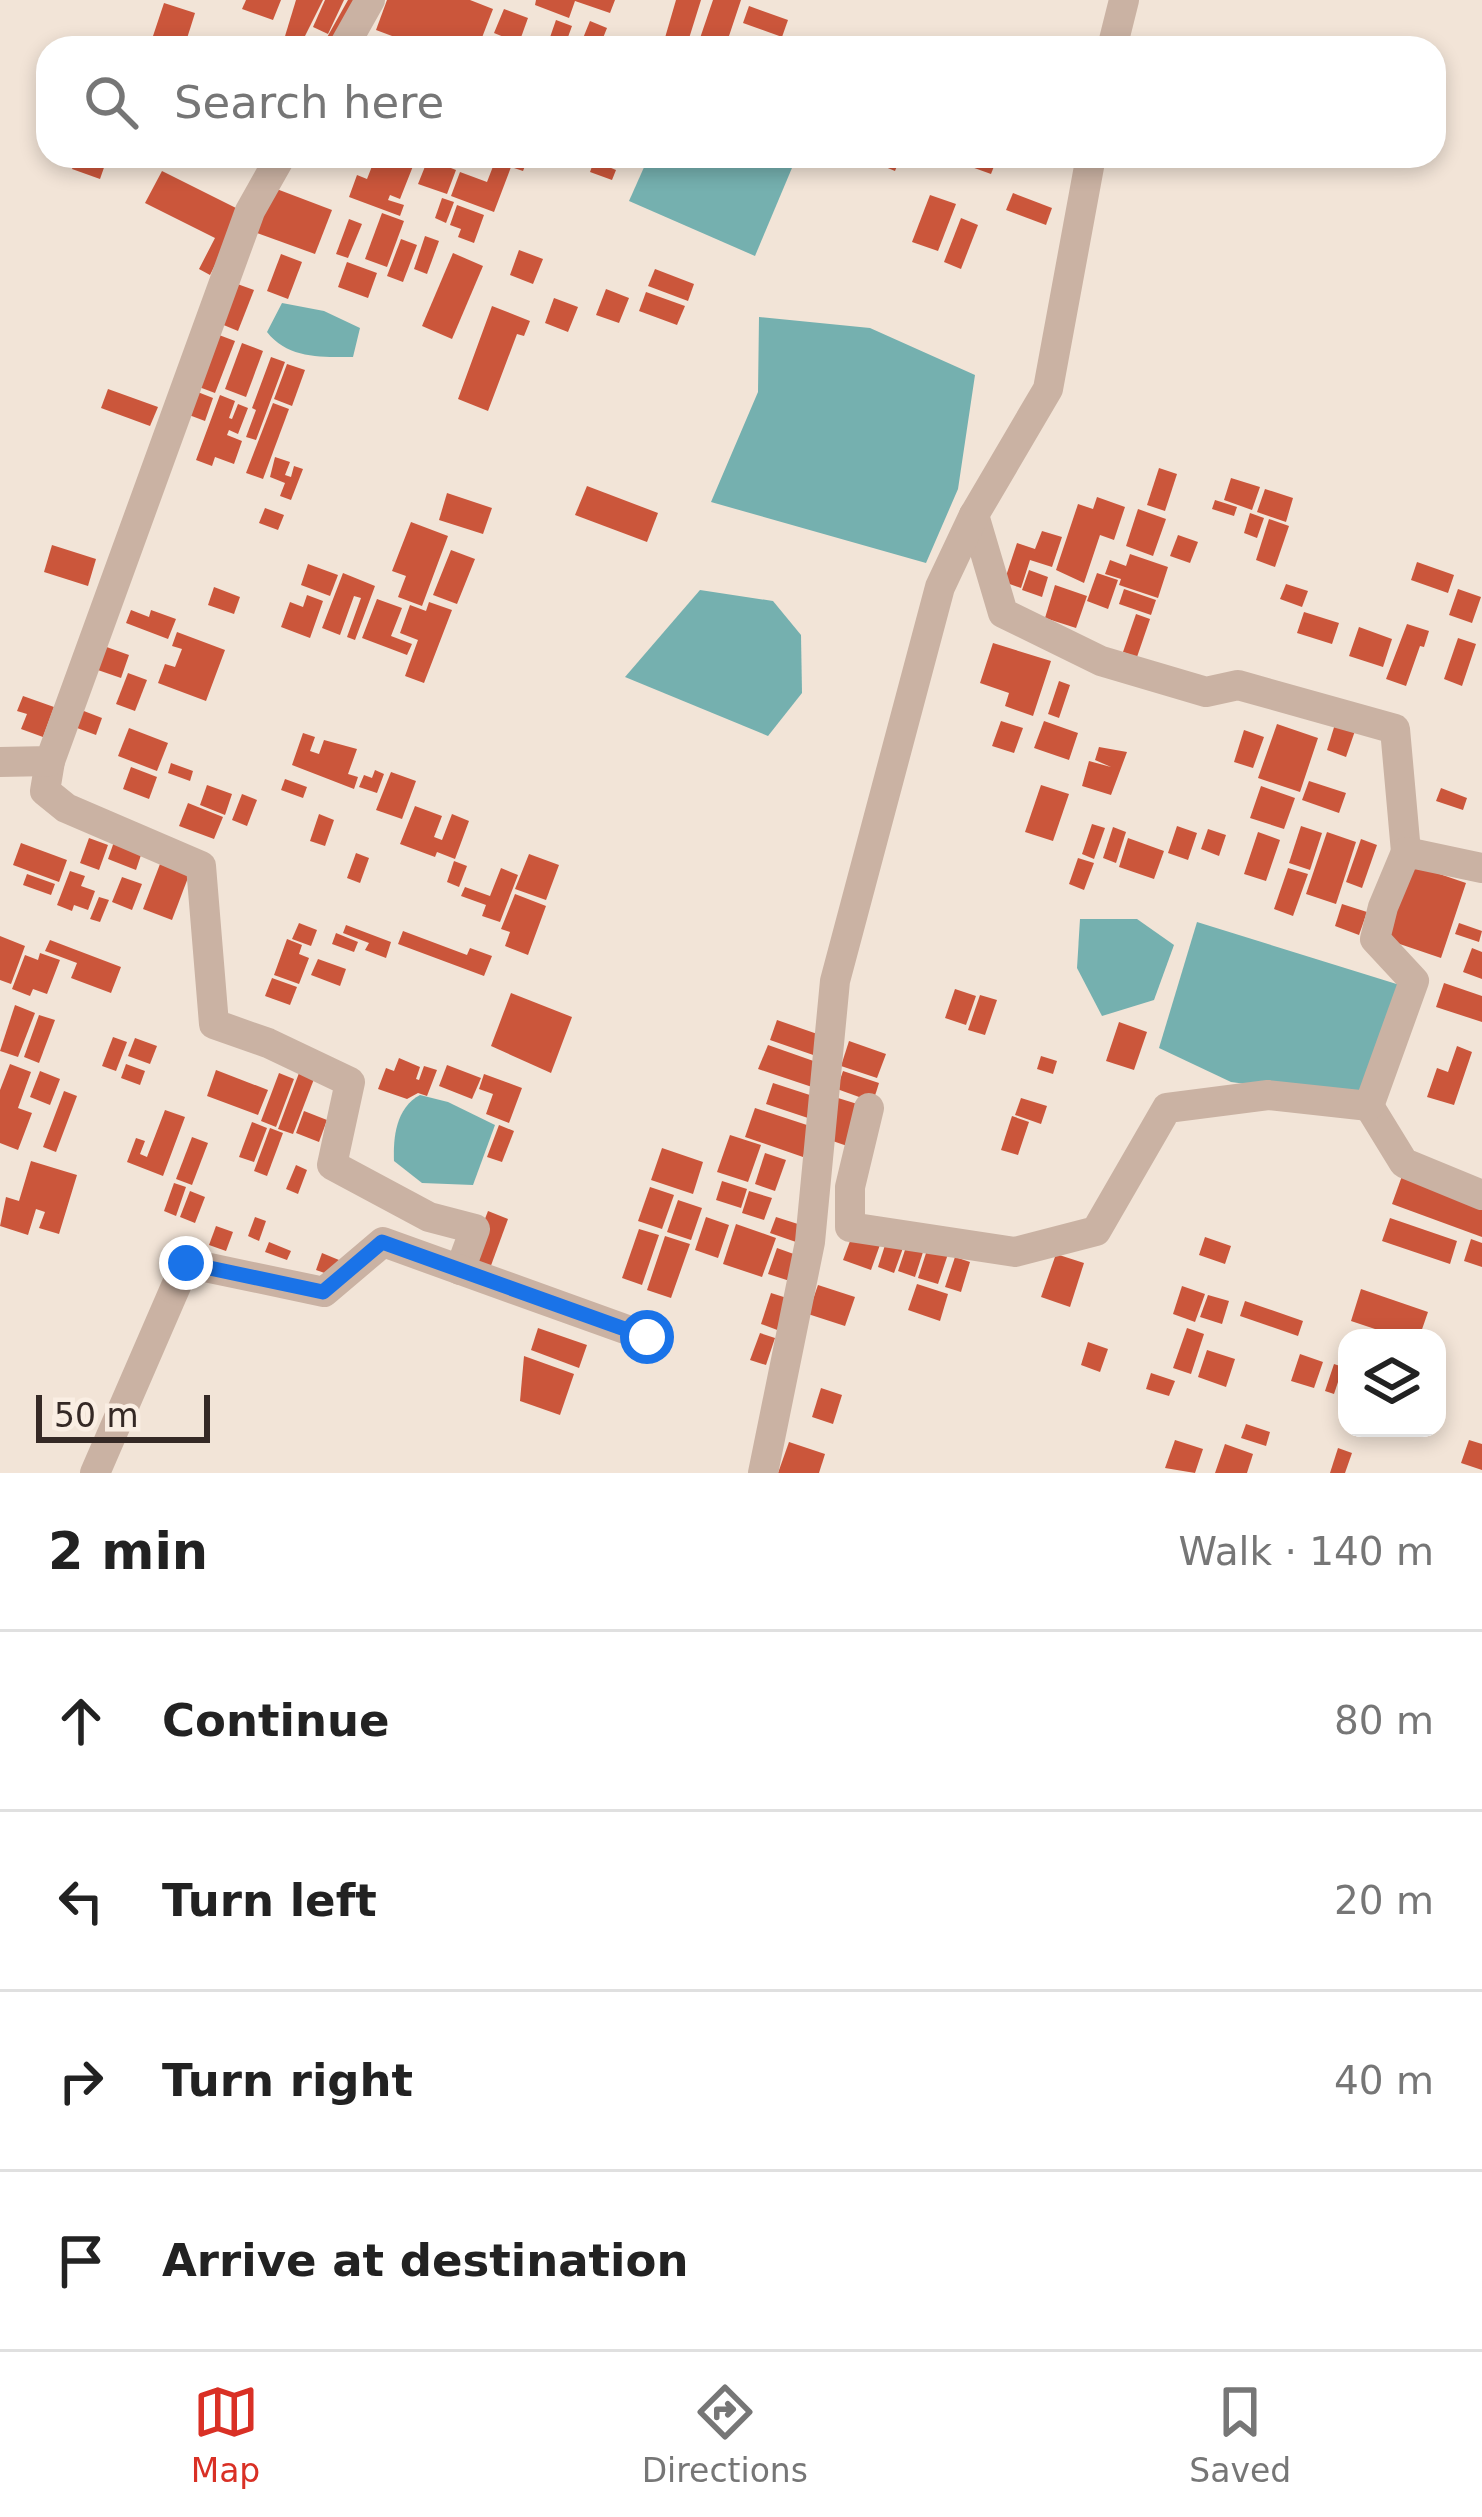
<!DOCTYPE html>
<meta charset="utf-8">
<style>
:root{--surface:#fff;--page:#f2f2f2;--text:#222;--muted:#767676;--line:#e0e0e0;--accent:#d93025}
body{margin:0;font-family:"DejaVu Sans",sans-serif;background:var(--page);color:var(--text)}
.controls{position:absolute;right:36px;bottom:36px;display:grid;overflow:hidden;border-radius:24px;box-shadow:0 6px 18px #0003}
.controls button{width:108px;height:108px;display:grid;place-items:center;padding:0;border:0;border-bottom:3px solid var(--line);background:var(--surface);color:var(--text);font:60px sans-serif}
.scale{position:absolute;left:36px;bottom:30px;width:174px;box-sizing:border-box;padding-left:12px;border:6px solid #352925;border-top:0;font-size:33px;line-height:42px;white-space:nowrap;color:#352925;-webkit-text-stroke:9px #faeee3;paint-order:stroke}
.stop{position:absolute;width:36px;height:36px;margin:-27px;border:9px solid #1a73e8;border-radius:50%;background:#fff}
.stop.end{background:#1a73e8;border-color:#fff;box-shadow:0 3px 12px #0008}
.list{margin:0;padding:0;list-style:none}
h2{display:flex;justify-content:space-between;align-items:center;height:156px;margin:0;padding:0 48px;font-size:51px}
h2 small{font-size:39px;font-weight:400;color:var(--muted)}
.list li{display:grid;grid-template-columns:78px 1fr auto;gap:36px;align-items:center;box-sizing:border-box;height:180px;padding:0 48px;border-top:3px solid var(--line)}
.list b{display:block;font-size:45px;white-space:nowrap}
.list em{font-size:39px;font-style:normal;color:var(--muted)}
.icon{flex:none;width:66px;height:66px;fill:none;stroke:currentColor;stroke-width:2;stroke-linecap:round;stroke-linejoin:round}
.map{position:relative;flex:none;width:1482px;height:1473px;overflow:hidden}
.search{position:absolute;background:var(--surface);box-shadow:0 6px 18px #0003;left:36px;right:36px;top:36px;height:132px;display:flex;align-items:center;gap:30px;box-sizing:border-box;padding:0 42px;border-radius:36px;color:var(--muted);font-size:45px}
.sheet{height:876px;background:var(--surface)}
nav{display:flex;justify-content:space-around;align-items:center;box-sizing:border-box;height:168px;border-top:3px solid var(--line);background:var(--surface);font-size:33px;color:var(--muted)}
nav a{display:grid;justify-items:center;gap:6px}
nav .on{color:var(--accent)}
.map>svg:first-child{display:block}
</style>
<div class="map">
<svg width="1482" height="1473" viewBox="0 0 1482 1473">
<rect width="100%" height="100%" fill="#f2e4d7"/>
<!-- water -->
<g fill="#75b0af">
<path d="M649,156h148l-42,100 -126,-55z"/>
<path d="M282,303l42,8 36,17 -7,29c-32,0 -65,2 -86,-25z"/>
<path d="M759,317l111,11 105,47 -17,114 -32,74 -215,-61 47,-110z"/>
<path d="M700,590l73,11 28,34 1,58 -34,43 -143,-59z"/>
<path d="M1080,919h57l37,26 -20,55 -52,16 -25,-48z"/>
<path d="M1197,922l206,64 -44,113 -128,-17 -72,-34z"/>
<path d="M420,1095l28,7 47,23 -22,60 -51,-2 -28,-22c-1,-24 2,-53 26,-66z"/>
</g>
<!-- building -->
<g fill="#cb563b">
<path d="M246,0h35l-8,20 -31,-11z"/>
<path d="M296,0h27l-24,48h-10l-7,-2z"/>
<path d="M325,0h19l-16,34 -15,-7z"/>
<path d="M348,0h13l-26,48h-14z"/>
<path d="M387,0h83l23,9 -15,39h-54l-48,-18z"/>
<path d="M536,0h79l-5,13 -35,-12 -6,17 -34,-13z"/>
<path d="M676,0h25l-15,48h-24z"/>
<path d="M713,0h28l-16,48h-24l-4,-1z"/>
<path d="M164,3l31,10 -11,35 -34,-3z"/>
<path d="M749,6l39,14 -6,17 -39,-14z"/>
<path d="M504,9l24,9 -9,25 -25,-10z"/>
<path d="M556,20l16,6 -8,22 -16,-5z"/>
<path d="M590,21l17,7 -8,20h-20z"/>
<path d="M77,156h31l-8,23 -28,-10z"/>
<path d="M376,156h41l-17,43 -10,-4 -2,5 16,5 -4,11 -51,-19 8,-22 10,4z"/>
<path d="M497,156h32l-6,15 -12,-4 -17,45 -43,-16 9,-24 27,10z"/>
<path d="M859,156h42l-6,15z"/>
<path d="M970,156h28l-7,18 -25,-9z"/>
<path d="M428,159l28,11 -9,24 -29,-10z"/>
<path d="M594,161l22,9 -4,10 -22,-8z"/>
<path d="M162,171l80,40 -32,64 -11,-6 16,-31 -70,-35z"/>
<path d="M274,188l58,22 -17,44 -58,-21z"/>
<path d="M1013,193l39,15 -6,17 -40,-15z"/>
<path d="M930,195l26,9 -18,47 -26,-9z"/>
<path d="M442,198l12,4 -8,21 -11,-5z"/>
<path d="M457,205l27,10 -10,28 -16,-6 3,-8 -11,-4z"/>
<path d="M382,213l22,8 -17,46 -22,-8z"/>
<path d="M961,218l17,7 -17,44 -17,-7z"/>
<path d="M349,219l13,5 -14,34 -12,-4z"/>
<path d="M425,236l14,5 -12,33 -13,-5z"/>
<path d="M401,239l16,6 -14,37 -16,-6z"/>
<path d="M519,250l24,9 -10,25 -23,-9z"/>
<path d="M453,253l30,13 -31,73 -30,-13z"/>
<path d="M281,254l21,8 -14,37 -21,-8z"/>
<path d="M347,262l30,11 -9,25 -30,-11z"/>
<path d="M655,269l39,15 -6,17 -40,-15z"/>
<path d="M229,281l25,9 -16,41 -24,-10z"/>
<path d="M606,289l23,9 -10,25 -23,-8z"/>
<path d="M646,292l39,14 -8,19 -38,-14z"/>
<path d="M554,298l24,9 -10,25 -23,-9z"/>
<path d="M492,306l38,15 -6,15 -7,-2 -29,77 -30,-12z"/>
<path d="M211,332l24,9 -20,52 -24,-9z"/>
<path d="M242,343l21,8 -17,46 -21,-8z"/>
<path d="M271,357l14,5 -29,78 -10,-3 10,-27 -4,-2z"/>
<path d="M287,364l18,6 -13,36 -18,-7z"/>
<path d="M108,389l50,18 -8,19 -49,-18z"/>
<path d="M190,389l23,9 -8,23 -24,-9z"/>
<path d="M220,395l15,6 -6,17 3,1 6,-15 10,4 -10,26 -9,-4 -2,5 15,6 -8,23 -19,-7 -3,9 -16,-6z"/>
<path d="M273,403l16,6 -26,70 -17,-6z"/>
<path d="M275,457l15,5 -5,13 6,2 3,-11 9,3 -12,31 -11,-4 5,-13 -15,-6z"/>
<path d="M1159,468l18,6 -12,37 -18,-6z"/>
<path d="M1231,478l29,9 -8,23 -28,-10z"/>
<path d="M587,486l71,27 -11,29 -72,-27z"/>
<path d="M1265,489l28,9 -7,24 -29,-10z"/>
<path d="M447,493l45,15 -9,26 -44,-14z"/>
<path d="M1097,497l28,10 -11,33 -14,-5 -16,48 -28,-13 22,-66 15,5z"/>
<path d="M1215,500l22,7 -3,9 -22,-7z"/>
<path d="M265,508l19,7 -6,15 -19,-7z"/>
<path d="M1138,509l28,10 -13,37 -27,-10z"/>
<path d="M1250,513l14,5 -7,20 -13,-5z"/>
<path d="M1269,519l20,7 -14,41 -19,-7z"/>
<path d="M411,522l37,14 -26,70 -24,-9 8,-21 -14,-5z"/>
<path d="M1042,531l20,6 -10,30 -22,-7 -9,28 -17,-6 13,-39 18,6z"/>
<path d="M1178,535l20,7 -8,21 -20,-7z"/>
<path d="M52,545l44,14 -8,27 -44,-14z"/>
<path d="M451,550l24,9 -18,45 -24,-9z"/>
<path d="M1130,554l38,13 -10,31 -39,-13 2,-6 -16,-5 5,-14 16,6z"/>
<path d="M1417,562l37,13 -6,18 -37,-13z"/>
<path d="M308,564l30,11 -8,21 -29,-11z"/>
<path d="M1029,570l19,7 -6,20 -20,-7z"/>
<path d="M343,573l32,13 -20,54 -8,-3 14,-39 -7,-2 -14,39 -18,-7z"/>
<path d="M1097,573l21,7 -10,29 -21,-8z"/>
<path d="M1286,584l22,7 -6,16 -22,-8z"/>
<path d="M1055,585l32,11 -11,32 -31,-10z"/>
<path d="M214,587l26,10 -6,17 -26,-9z"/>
<path d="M1124,589l32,11 -5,15 -32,-11z"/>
<path d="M1458,589l23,8 -9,26 -23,-8z"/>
<path d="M307,595l16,6 -13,37 -29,-11 9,-25 13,5z"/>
<path d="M377,599l25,9 -11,28 21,8 -5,11 -45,-17z"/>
<path d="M429,602l23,8 -28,73 -19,-7 13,-36 -18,-7 10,-28 16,6z"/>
<path d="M131,610l18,7 2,-7 25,9 -8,20 -42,-16z"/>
<path d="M1304,612l35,11 -7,21 -35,-11z"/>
<path d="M1136,614l14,5 -13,38 -14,-5z"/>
<path d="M1407,624l22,7 -5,16 -4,-1 -14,40 -20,-7z"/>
<path d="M1359,627l33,12 -9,28 -34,-11z"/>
<path d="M177,632l48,18 -19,51 -48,-18 7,-19 10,3 7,-18 -10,-3z"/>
<path d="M1458,638l18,6 -14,42 -18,-7z"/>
<path d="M993,643l58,18 -18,55 -28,-10 4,-13 -29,-10z"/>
<path d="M101,645l28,10 -8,23 -29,-10z"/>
<path d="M128,673l19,7 -12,31 -19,-7z"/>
<path d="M1059,681l11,4 -11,33 -11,-4z"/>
<path d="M23,696l31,11 -11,30 -22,-8 6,-15 -10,-3z"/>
<path d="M76,708l26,10 -6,17 -27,-10z"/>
<path d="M1001,721l22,7 -9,25 -22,-7z"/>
<path d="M1044,721l34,12 -9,27 -35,-12z"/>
<path d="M1336,721l20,7 -10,29 -19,-7z"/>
<path d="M1277,724l41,14 -18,54 -42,-14z"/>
<path d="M129,728l39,15 -11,28 -39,-15z"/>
<path d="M1244,730l20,7 -11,31 -19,-6z"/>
<path d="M303,733l12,4 -5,14 9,3 5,-14 33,9 -9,25 10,3 -4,12 -62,-24z"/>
<path d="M1099,747l28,5 -16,43 -29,-9 7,-25 22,6 -16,-7z"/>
<path d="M171,763l22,8 -3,10 -22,-8z"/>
<path d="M131,767l26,10 -8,22 -26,-10z"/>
<path d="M375,770l9,4 -7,19 -18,-6 5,-12 8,3z"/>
<path d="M391,772l25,9 -14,38 -26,-9z"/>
<path d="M285,779l22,8 -4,11 -22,-8z"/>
<path d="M1309,781l37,12 -7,20 -37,-13z"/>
<path d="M207,785l25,9 -7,21 -25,-10z"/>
<path d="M1041,785l28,9 -16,47 -28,-9z"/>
<path d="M1261,786l34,12 -11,31 -34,-11z"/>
<path d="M1441,788l26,10 -4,12 -27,-9z"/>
<path d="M242,794l15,6 -10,26 -15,-6z"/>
<path d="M188,803l35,14 -9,22 -35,-13z"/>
<path d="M415,806l27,10 -8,21 8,3 10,-26 17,7 -14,38 -18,-7 -2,5 -35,-13z"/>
<path d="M319,814l15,6 -9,26 -15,-5z"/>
<path d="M1092,824l13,4 -11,31 -12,-5z"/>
<path d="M1177,826l20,7 -9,27 -20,-7z"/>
<path d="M1301,826l21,7 -12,37 -21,-7z"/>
<path d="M1113,827l13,5 -10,31 -13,-5z"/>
<path d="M1208,829l18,6 -7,21 -18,-7z"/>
<path d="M1258,832l22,8 -14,41 -22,-7z"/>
<path d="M1327,832l29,10 -20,62 -30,-10z"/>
<path d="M89,838l19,7 -9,25 -19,-7z"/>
<path d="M1128,838l36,13 -10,28 -35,-12z"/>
<path d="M115,839l28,10 -7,21 -28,-11z"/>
<path d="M1361,839l16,6 -15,43 -16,-6z"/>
<path d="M21,843l46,17 -8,22 -46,-17z"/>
<path d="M356,853l13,5 -9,25 -13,-5z"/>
<path d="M529,854l30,11 -13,35 -31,-11z"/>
<path d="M1078,858l16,5 -10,27 -15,-6z"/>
<path d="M454,861l13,5 -8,21 -12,-5z"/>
<path d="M1407,863l59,20 -25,75 -59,-20z"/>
<path d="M160,864l29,11 -17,45 -29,-11z"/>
<path d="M501,868l17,7 -18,47 -18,-6 4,-11 -25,-9 4,-9 25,9z"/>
<path d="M1288,868l20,6 -15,42 -19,-7z"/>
<path d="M70,871l15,5 -4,10 14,5 -7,19 -14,-5 -2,6 -15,-6z"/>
<path d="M27,874l28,10 -4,11 -28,-10z"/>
<path d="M122,877l20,7 -10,26 -20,-8z"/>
<path d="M515,894l31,12 -18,49 -23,-9 5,-14 -9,-3z"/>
<path d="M99,897l10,3 -9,22 -10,-3z"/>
<path d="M1342,904l25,8 -8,23 -24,-9z"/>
<path d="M299,923l18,7 -6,16 -19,-7z"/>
<path d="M1459,923l23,8 -3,11 -24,-8z"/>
<path d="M346,925l45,17 -5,16 -21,-8 4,-7 -26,-10z"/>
<path d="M403,931l64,24 3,-7 22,8 -8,20 -86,-32z"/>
<path d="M336,933l22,9 -4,10 -22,-8z"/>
<path d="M0,936l25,10 -14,38 -11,-4z"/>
<path d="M287,939l15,6 -3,9 10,4 -10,26 -25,-9z"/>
<path d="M50,940l71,27 -10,26 -40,-15 6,-15 -32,-12z"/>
<path d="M1472,948l10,4v27l-19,-7z"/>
<path d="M40,953l20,7 -13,34 -14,-5 -3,7 -18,-7 13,-34 13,5z"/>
<path d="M318,959l28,10 -6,17 -29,-11z"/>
<path d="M272,978l25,9 -7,18 -25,-9z"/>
<path d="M1444,983l38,13v26l-46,-15z"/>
<path d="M955,989l21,7 -10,29 -21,-7z"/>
<path d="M511,993l61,24 -21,56 -60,-27z"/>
<path d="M980,995l17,5 -12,35 -17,-5z"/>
<path d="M15,1005l20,8 -17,44 -18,-6z"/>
<path d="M39,1015l16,5 -16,43 -15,-6z"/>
<path d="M777,1020l49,17 -7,20 -49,-17z"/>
<path d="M1119,1022l28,10 -13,38 -28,-9z"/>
<path d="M113,1037l14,5 -11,29 -14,-5z"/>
<path d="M135,1038l22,8 -7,18 -22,-8z"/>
<path d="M849,1041l37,13 -9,24 -36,-12z"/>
<path d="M768,1045l54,19 -4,25 -60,-20z"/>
<path d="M1457,1046l15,6 -18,53 -27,-8 10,-29 11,4z"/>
<path d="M1041,1056l16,5 -4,13 -16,-5z"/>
<path d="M399,1058l21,9 -4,12 3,1 5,-14 13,4 -10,26 -9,-3 -11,6 -29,-10 8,-21 8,3z"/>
<path d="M10,1064l21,8 -13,36 14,5 -14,37 -18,-7v-53z"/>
<path d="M126,1064l19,7 -5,14 -19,-7z"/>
<path d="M447,1065l34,13 -9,21 -33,-13z"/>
<path d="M216,1070l52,20 -10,25 -51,-19z"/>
<path d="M40,1071l20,8 -10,26 -20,-8z"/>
<path d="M843,1071l36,12 -6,19 -36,-13z"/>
<path d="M279,1073l15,6 -18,48 -15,-6z"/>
<path d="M299,1073l15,6 -21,55 -15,-5z"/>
<path d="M484,1074l38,14 -13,35 -23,-9 7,-20 -14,-5z"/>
<path d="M773,1083l46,15 -8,21 -45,-15z"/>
<path d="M64,1091l13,5 -21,56 -13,-5z"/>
<path d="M838,1098l29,9 -14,41 -29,-10z"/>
<path d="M1021,1098l26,8 -6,18 -26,-9z"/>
<path d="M755,1108l58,19 -10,30 -58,-20z"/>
<path d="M165,1110l20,7 -22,59 -36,-14 9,-24 9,3 -5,13 7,3z"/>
<path d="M304,1111l23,9 -8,22 -23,-9z"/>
<path d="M1012,1116l17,6 -11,33 -17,-5z"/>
<path d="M252,1122l15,6 -13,34 -15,-5z"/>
<path d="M499,1125l15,6 -12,31 -15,-5z"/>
<path d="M270,1128l13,5 -16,43 -13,-5z"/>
<path d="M730,1135l31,10 -13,37 -31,-10z"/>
<path d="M192,1137l16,6 -16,42 -16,-6z"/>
<path d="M662,1148l41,14 -10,32 -42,-14z"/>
<path d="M765,1153l21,7 -11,31 -20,-7z"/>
<path d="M31,1161l46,14 -18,59 -20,-6 6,-16 -9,-3 -8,26 -28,-9 6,-29 13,4z"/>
<path d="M296,1165l11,5 -9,24 -12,-5z"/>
<path d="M1402,1176l80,29v32l-90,-33z"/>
<path d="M722,1181l25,8 -6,19 -25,-8z"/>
<path d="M174,1183l12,4 -10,29 -12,-5z"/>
<path d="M650,1187l24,8 -12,34 -24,-8z"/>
<path d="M190,1191l15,6 -10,26 -15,-6z"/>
<path d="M749,1191l23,7 -8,22 -22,-7z"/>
<path d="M678,1200l24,8 -11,32 -24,-8z"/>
<path d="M488,1211l20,8 -19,52 -21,-8z"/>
<path d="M255,1217l11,4 -7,20 -11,-5z"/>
<path d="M706,1217l23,8 -11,33 -23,-8z"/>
<path d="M776,1217l25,8 -5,17 -26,-9z"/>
<path d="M1390,1218l67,23 -7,23 -68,-23z"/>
<path d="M736,1224l40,14 -14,39 -39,-13z"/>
<path d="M216,1226l17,6 -7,19 -17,-6z"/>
<path d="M639,1229l20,6 -17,50 -20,-7z"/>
<path d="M853,1233l28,9 -10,28 -28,-10z"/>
<path d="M665,1236l25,8 -19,54 -24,-8z"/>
<path d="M1205,1237l26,9 -6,18 -26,-9z"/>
<path d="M1471,1239l11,4v24l-18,-6z"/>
<path d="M269,1242l22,9 -4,9 -22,-8z"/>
<path d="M886,1242l17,6 -9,25 -16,-6z"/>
<path d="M907,1244l17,5 -9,28 -17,-6z"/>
<path d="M928,1247l20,7 -10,30 -20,-6z"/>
<path d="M777,1248l25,9 -9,25 -25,-8z"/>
<path d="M322,1253l17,7 -6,16 -17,-6z"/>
<path d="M1056,1254l28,9 -14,44 -29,-10z"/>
<path d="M955,1257l15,5 -9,30 -16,-5z"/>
<path d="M917,1284l31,10 -8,27 -32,-11z"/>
<path d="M818,1285l37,12 -10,29 -37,-12z"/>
<path d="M1182,1286l23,8 -10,28 -22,-8z"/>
<path d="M1361,1289l67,23 -9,26h-17l-51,-17z"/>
<path d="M771,1293l19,6 -10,32 -19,-7z"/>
<path d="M1208,1295l21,6 -7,23 -22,-7z"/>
<path d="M1245,1301l58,20 -5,15 -58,-20z"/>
<path d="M538,1328l49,17 -8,23 -48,-18z"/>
<path d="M1187,1328l17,6 -13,40 -18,-6z"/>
<path d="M760,1333l15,5 -9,27 -16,-5z"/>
<path d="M1088,1342l20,7 -8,23 -19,-7z"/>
<path d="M1207,1350l28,9 -9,28 -28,-10z"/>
<path d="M1300,1354l23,8 -9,26 -23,-7z"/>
<path d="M524,1356l50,18 -14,41 -40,-14z"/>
<path d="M1334,1364l9,3 -9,27 -9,-3z"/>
<path d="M1151,1373l24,8 -6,15 -23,-7z"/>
<path d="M821,1388l21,7 -9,29 -21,-7z"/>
<path d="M1246,1424l24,8 -4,14 -25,-8z"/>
<path d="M1175,1440l28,9 -8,24 -30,-5z"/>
<path d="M1469,1440l13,4v26l-21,-7z"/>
<path d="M789,1442l36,12 -6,19h-41z"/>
<path d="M1225,1444l28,10 -6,19h-32z"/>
<path d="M1338,1448l14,5 -7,20h-15z"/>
</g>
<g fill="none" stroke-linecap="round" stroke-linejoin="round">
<!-- minor -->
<g stroke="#cab2a3" stroke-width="30">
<path d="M343,48l27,-48"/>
<path d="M1112,48l12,-48"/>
<path d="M974,515l29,98 98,48 105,31 32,-7 157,44 11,123"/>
<path d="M50,761l-5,30 21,17 135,58 13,158 54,19 82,39 -18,83 97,52 46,12 -15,41"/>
<path d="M0,762l50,-1 200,-550 31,-55"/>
<path d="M1369,1106l35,57 78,32"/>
<path d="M869,1108l-19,79v40l165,25 81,-21 71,-123 101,-13 101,11 45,-125 -39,-42 8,-32 23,-55 76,16"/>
<path d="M95,1473l91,-210 138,29 59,-50 264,95"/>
<path d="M763,1473l47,-231 25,-261 105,-394 34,-72 74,-126 43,-233"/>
</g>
</g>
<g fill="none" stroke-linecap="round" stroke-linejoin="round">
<!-- route -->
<path stroke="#1a73e8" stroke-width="15" d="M186,1263l137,29 59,-50 265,95"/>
</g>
</svg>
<div class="controls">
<button><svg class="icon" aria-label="layers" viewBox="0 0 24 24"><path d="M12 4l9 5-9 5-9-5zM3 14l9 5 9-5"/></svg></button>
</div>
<div class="scale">50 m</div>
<div class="stop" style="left:647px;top:1337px"></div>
<div class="stop end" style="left:186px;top:1263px"></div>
<div class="search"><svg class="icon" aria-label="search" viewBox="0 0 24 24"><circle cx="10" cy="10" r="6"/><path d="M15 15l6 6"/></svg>Search here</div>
</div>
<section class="sheet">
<h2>2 min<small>Walk · 140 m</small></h2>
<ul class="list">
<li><svg class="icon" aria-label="ahead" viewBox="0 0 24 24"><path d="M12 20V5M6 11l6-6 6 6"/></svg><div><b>Continue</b></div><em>80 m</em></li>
<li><svg class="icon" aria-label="left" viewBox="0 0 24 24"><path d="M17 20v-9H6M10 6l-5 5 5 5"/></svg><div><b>Turn left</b></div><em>20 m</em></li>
<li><svg class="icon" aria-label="right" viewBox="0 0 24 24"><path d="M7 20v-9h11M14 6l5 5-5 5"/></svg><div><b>Turn right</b></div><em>40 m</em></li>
<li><svg class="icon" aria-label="arrive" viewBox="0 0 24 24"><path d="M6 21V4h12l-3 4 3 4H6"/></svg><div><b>Arrive at destination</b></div></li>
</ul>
</section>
<nav>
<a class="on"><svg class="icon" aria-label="map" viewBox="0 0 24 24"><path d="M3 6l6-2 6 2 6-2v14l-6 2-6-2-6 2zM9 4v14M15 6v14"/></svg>Map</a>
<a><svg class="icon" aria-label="directions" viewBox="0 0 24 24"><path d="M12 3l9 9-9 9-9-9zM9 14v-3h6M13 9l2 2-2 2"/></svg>Directions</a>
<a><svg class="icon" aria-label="saved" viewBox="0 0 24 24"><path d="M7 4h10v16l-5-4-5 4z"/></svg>Saved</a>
</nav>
